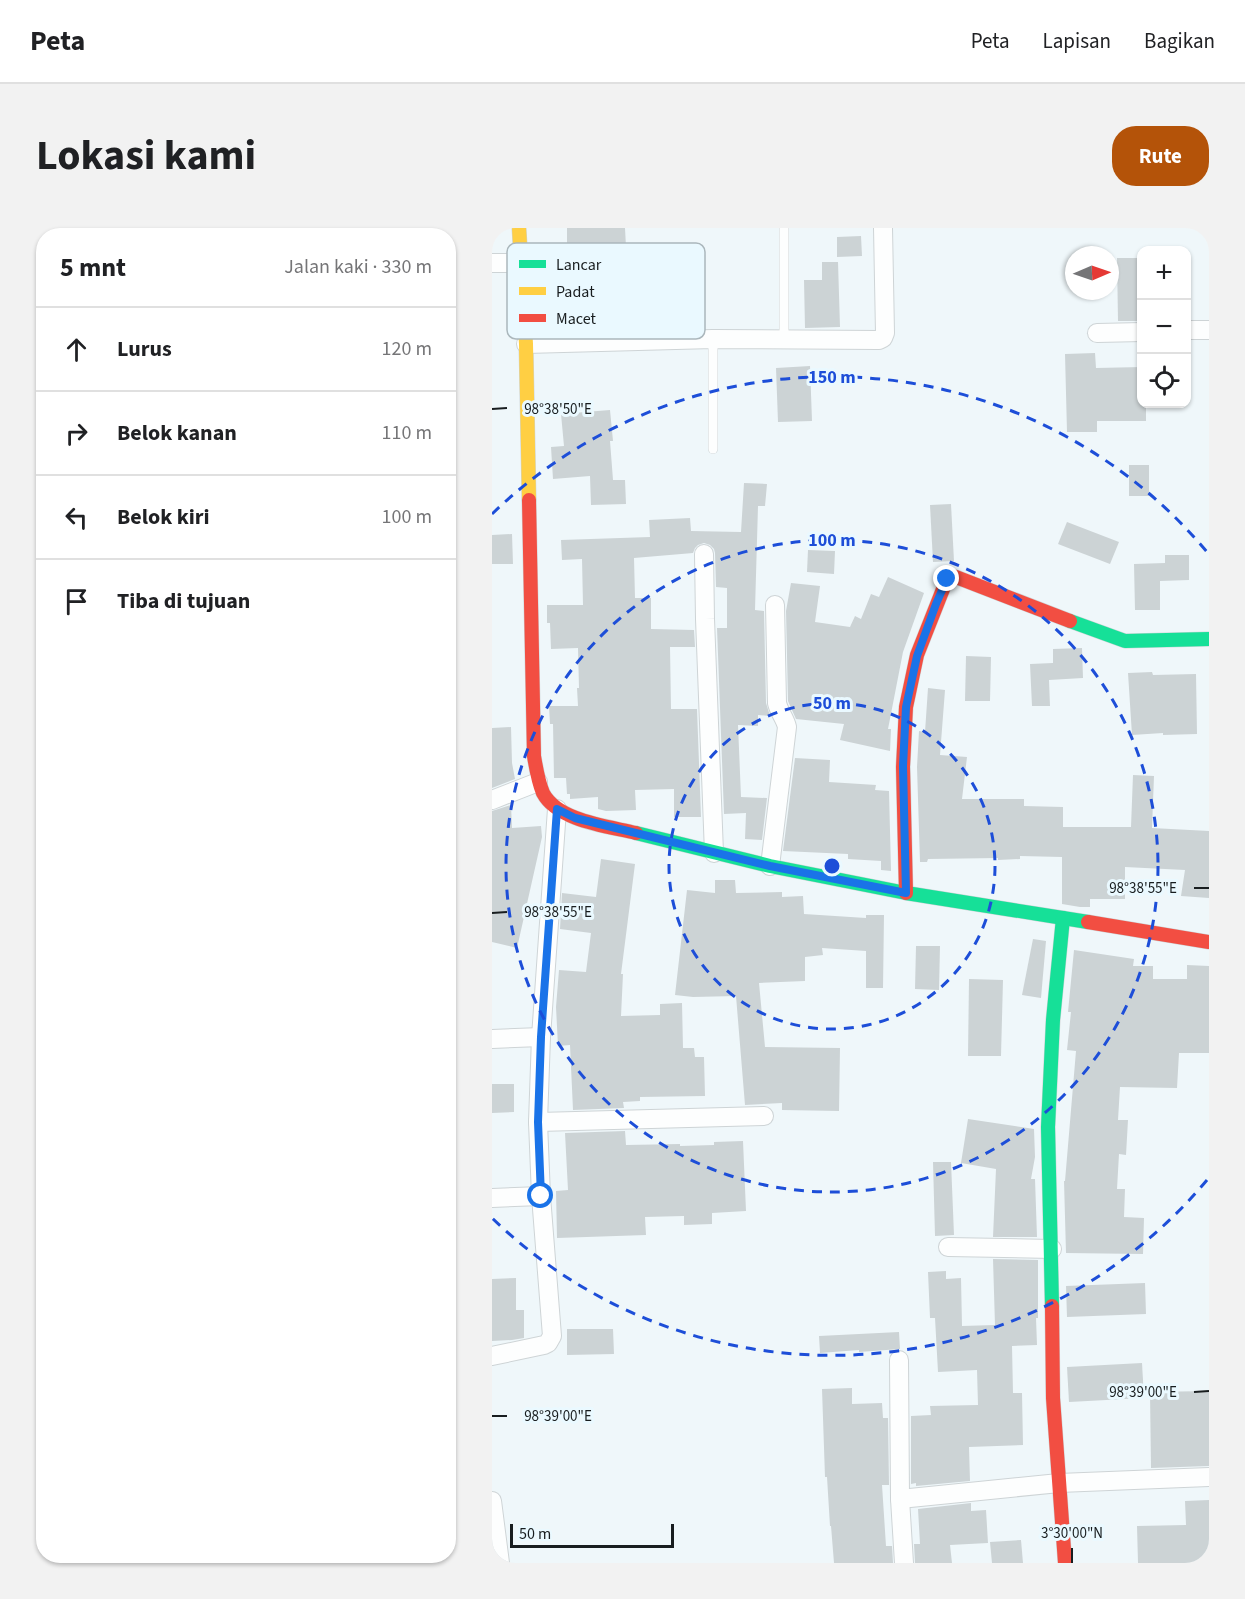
<!DOCTYPE html>
<html lang="id">
<meta charset="utf-8">
<style>
:root{--surface:#fff;--page:#f2f2f2;--text:#202124;--muted:#757577;--line:#e0e0e0;--accent:#b45309}
body{margin:0;font-family:"Source Sans 3",sans-serif;background:var(--page);color:var(--text)}
.controls{position:absolute;right:18px;top:18px;display:grid;overflow:hidden;border-radius:12px;box-shadow:0 2px 4px #0004}
.controls button{width:54px;height:54px;display:grid;place-items:center;padding:0;border:0;border-bottom:2px solid var(--line);background:var(--surface);color:var(--text);font:30px sans-serif}
.compass{position:absolute;left:573px;top:18px;width:54px;height:54px;border-radius:50%;background:var(--surface);box-shadow:0 2px 4px #0004;rotate:88deg}
.scale{position:absolute;left:18px;bottom:15px;width:164px;box-sizing:border-box;padding-left:6px;border:3px solid #181d1f;border-top:0;font-size:16px;line-height:21px;white-space:nowrap;color:#181d1f;-webkit-text-stroke:4px #eaf9ff;paint-order:stroke}
.stop{position:absolute;width:18px;height:18px;margin:-14px;border:4px solid #1a73e8;border-radius:50%;background:#fff}
.stop.end{background:#1a73e8;border-color:#fff;box-shadow:0 2px 6px #0008}
.list{margin:0;padding:0;list-style:none}
h2{display:flex;justify-content:space-between;align-items:center;height:78px;margin:0;padding:0 24px;font-size:26px}
h2 small{font-size:20px;font-weight:400;color:var(--muted)}
.list li{display:grid;grid-template-columns:39px 1fr auto;gap:18px;align-items:center;box-sizing:border-box;height:84px;padding:0 24px;border-top:2px solid var(--line)}
.list b{display:block;font-size:22px;white-space:nowrap}
.list em{font-size:20px;font-style:normal;color:var(--muted)}
.icon{flex:none;width:33px;height:33px;fill:none;stroke:currentColor;stroke-width:2;stroke-linecap:round;stroke-linejoin:round}
.map{position:relative;flex:none;width:717px;height:1335px;overflow:hidden;border-radius:24px}
header{display:flex;align-items:center;gap:36px;box-sizing:border-box;height:84px;padding:0 30px;background:var(--surface);border-bottom:2px solid var(--line)}
header strong{font-size:28px}
nav{display:flex;gap:33px;margin-inline-start:auto;font-size:21px}
.intro{display:flex;align-items:center;justify-content:space-between;box-sizing:border-box;height:144px;padding:0 36px}
h1{margin:0;font-size:42px}
.button{padding:15px 27px;border-radius:24px;background:var(--accent);color:#fff;font-size:21px;font-weight:700}
main{display:flex;gap:36px;padding:0 36px}
aside{flex:1;background:var(--surface);border-radius:24px;box-shadow:0 2px 4px #0004}
.map>svg:first-child{display:block}
</style>
<header>
<strong>Peta</strong>
<nav><a>Peta</a><a>Lapisan</a><a>Bagikan</a></nav>
</header>
<div class="intro"><h1>Lokasi kami</h1><a class="button">Rute</a></div>
<main>
<aside>
<h2>5 mnt<small>Jalan kaki · 330 m</small></h2>
<ul class="list">
<li><svg class="icon" aria-label="ahead" viewBox="0 0 24 24"><path d="M12 20V5M6 11l6-6 6 6"/></svg><div><b>Lurus</b></div><em>120 m</em></li>
<li><svg class="icon" aria-label="right" viewBox="0 0 24 24"><path d="M7 20v-9h11M14 6l5 5-5 5"/></svg><div><b>Belok kanan</b></div><em>110 m</em></li>
<li><svg class="icon" aria-label="left" viewBox="0 0 24 24"><path d="M17 20v-9H6M10 6l-5 5 5 5"/></svg><div><b>Belok kiri</b></div><em>100 m</em></li>
<li><svg class="icon" aria-label="arrive" viewBox="0 0 24 24"><path d="M6 21V4h12l-3 4 3 4H6"/></svg><div><b>Tiba di tujuan</b></div></li>
</ul>
</aside>
<div class="map">
<svg width="717" height="1335" viewBox="0 0 717 1335">
<rect width="100%" height="100%" fill="#eff7fa"/>
<!-- building -->
<g fill="#ccd3d5">
<path d="M75,0h58l1,19h17v23h-17l2,58 -76,3 -1,-31h5l-1,-52h12z"/>
<path d="M369,8l1,20 -25,1v-20z"/>
<path d="M625,30h22l1,63h-22z"/>
<path d="M330,34h16l2,65 -35,1 -1,-48h18z"/>
<path d="M603,125l1,15 46,-1v37h4v17h-49v11h-30l-2,-78z"/>
<path d="M318,138l2,55 -34,1 -2,-54z"/>
<path d="M118,182l3,31h-3l3,39h12l1,24 -35,1 -1,-29 -37,3 -2,-32 13,-1 -3,-32z"/>
<rect x="637" y="237" width="20" height="31"/>
<path d="M252,255l23,1 -2,22h-7l-3,104 9,1 2,92 4,13 -12,-1v11l-20,-1 3,72 26,1 -5,42 -17,-1 1,-26 -22,1 -7,-186h10v-40l-11,-1 -1,-34 -1,-4 -4,-4 -6,-2 -6,2 -3,3 -2,5 -59,5 1,40h16v31l43,1 1,17h-25l1,62h26l4,108h-27v-28l-39,1 1,20 -30,1 -8,-2v-12l-28,2v-5h-3l-1,-16h-12l-1,-54h-3l-1,-18h29l-1,-18h2l-1,-40 -27,1 -1,-26h-3v-18h36l-1,-46 -20,1 -1,-20 89,-3 -1,-17 41,-2 1,13 50,1z"/>
<path d="M459,276l3,57 -21,1 -3,-57z"/>
<path d="M575,294l52,20 -9,22 -52,-20z"/>
<path d="M20,306l1,30h-21v-29z"/>
<path d="M316,322l27,1 -1,23 -27,-2z"/>
<path d="M673,327h24v25l-29,1v29h-25l-1,-46 31,-1z"/>
<path d="M396,349l36,16 -21,59 -15,77h3l-1,22 -50,-11 4,-16 -48,-5 -8,-18 -2,-90 5,-28 29,3 -5,36 35,5 5,-11 6,3 10,-25 8,3z"/>
<path d="M590,420l1,30 -34,2 1,26h-18l-2,-42 23,-1v-14z"/>
<path d="M474,428l25,1 -1,44h-25z"/>
<path d="M660,444l1,3 43,-1 1,60 -34,1v-2l-31,2 -4,-62z"/>
<path d="M436,460l17,2 -5,65 27,2 -5,42h62v7l39,1v20h68l2,-52 21,1 -2,52 57,3v67l-28,-2 4,-26 -60,-3v32h-35v8h-10l-18,-3v-47l-42,-1v3l-22,1v-2l-70,1 -1,3h-7l-3,-95 2,-36 6,1z"/>
<path d="M19,499l1,36 3,16 -23,9v-60z"/>
<path d="M303,530l35,2 -1,22 47,3 -1,5 14,1 2,80 -10,-1v-9l-33,-2v-5l-65,-3z"/>
<path d="M19,577l1,23 29,-2 1,11 -25,111 -25,-6v-131z"/>
<path d="M109,631l34,5 -14,110h2l-2,42 39,-1v-11l22,-1 1,45h11l1,9h9l1,39 -65,1v4l-17,1 1,6 -51,2 -3,-65 -12,1 -2,-39 3,-37 27,2 5,-39 -31,-4 2,-36 34,4z"/>
<path d="M223,652h20l1,13 46,-1v5l21,-1 1,18 62,4v-3h18l-1,73h-17v-37l-44,-3 1,7 -18,2v24l-46,2 6,64 75,1 -1,63 -57,-1v-7l-37,2 -9,-109 -43,1 -18,-2 12,-105 28,3z"/>
<path d="M541,711l13,2 -5,57 -19,-3z"/>
<path d="M424,718h24l-1,44 -24,-1z"/>
<path d="M582,722l60,9 -1,7h20v13h34v-14l22,1v87h-30l-2,35 -57,-1 -2,33h10l-2,35 -7,-1 -2,35h8l-1,28 20,1 -1,36 -77,-1 -2,-72h1l11,-130 -9,-1 4,-38h-3z"/>
<path d="M477,751l34,1 -2,76h-33z"/>
<path d="M0,856h22v28l-22,1z"/>
<path d="M476,891l66,10 1,28 -4,22h4l2,58h-44l3,-68 -35,-6z"/>
<path d="M133,903l1,14 54,-1v2l34,-1v-3l29,-1 3,70 -34,2v11l-28,1v-9l-39,1 1,18 -89,3 -1,-47 12,-1 -3,-57z"/>
<path d="M441,934h18l3,73 -19,1z"/>
<path d="M501,1031l45,1v58h-2l1,27 -25,1 1,47h9l1,52 -54,2 1,34 -54,5v-3l-5,1v-68l20,-1 -1,-9 48,-1 -1,-35 -39,2 -3,-54h-5l-2,-46 18,-1v8l15,-1 1,48 33,-1z"/>
<path d="M24,1050v32h8v28l-12,2 -20,1v-62z"/>
<path d="M653,1055l1,31 -79,3 -1,-31z"/>
<path d="M75,1101h46l1,25 -47,1z"/>
<path d="M407,1104l1,17 -41,3v-2l-39,3 -1,-17z"/>
<path d="M650,1135l2,35 -75,4 -2,-35z"/>
<path d="M360,1160v16l30,-1 1,15h5l1,67h-7l4,61h6l1,17h-59l-3,-37h-1l-3,-49h-2l-3,-88z"/>
<path d="M717,1163v75l-58,2 -1,-76z"/>
<path d="M717,1272v63h-71l-1,-37 49,-1 -1,-24z"/>
<path d="M479,1275v8l15,-1 2,33 -38,2 2,18h-37l-1,-19h6l-2,-35z"/>
<path d="M529,1312l2,23h-31l-2,-21z"/>
</g>
<g fill="none" stroke-linecap="round" stroke-linejoin="round">
<!-- lane casing -->
<g stroke="#ced4d6" stroke-width="10">
<g id="lane">
<path d="M292,112v-112"/>
<path d="M221,221v-110"/>
</g>
</g>
<!-- street casing -->
<g stroke="#ced4d6" stroke-width="20">
<g id="street">
<path d="M0,35h29"/>
<path d="M694,102h23"/>
<path d="M605,105l45,-1"/>
<path d="M34,116l187,-5 166,1 4,-2 2,-5 -2,-105"/>
<path d="M212,326l1,65 9,234"/>
<path d="M0,572l46,-18"/>
<path d="M278,638l17,-139c-2,-9 -8,-15 -10,-24l-2,-98"/>
<path d="M0,811l49,-2"/>
<path d="M46,894l226,-6"/>
<path d="M0,970l49,-2"/>
<path d="M456,1019l104,2"/>
<path d="M0,1128l52,-11 4,-2 4,-7 -11,-140 -3,-74 3,-85 16,-228"/>
<path d="M407,1132l1,139 4,64"/>
<path d="M408,1271l159,-16 150,-6"/>
<path d="M0,1273l8,62"/>
</g>
</g>
<!-- fast casing -->
<g stroke="#ced4d6" stroke-width="15">
<g id="fast">
<path d="M578,393l55,20 84,-2"/>
<path d="M144,605l134,33 136,27 182,29"/>
<path d="M560,1078l-4,-179 5,-107 10,-102"/>
</g>
</g>
<!-- slow casing -->
<g stroke="#ced4d6" stroke-width="15">
<path id="slow" d="M27,0l7,116 3,156"/>
</g>
<!-- jam casing -->
<g stroke="#ced4d6" stroke-width="15">
<g id="jam">
<path d="M37,272l5,256c2,12 4,25 9,37 15,28 64,33 93,40"/>
<path d="M414,665l-3,-126 3,-60 11,-52 30,-76 5,-3 4,1 114,44"/>
<path d="M596,694l121,20"/>
<path d="M560,1078l1,92 12,165"/>
</g>
</g>
<!-- lane -->
<use href="#lane" stroke="#fdfefe" stroke-width="9"/>
<!-- street -->
<use href="#street" stroke="#fdfefe" stroke-width="18"/>
<!-- fast -->
<use href="#fast" stroke="#16e098" stroke-width="14"/>
<!-- slow -->
<use href="#slow" stroke="#ffcf43" stroke-width="14"/>
<!-- jam -->
<use href="#jam" stroke="#f24e42" stroke-width="14"/>
</g>
<g fill="none" stroke-linecap="round" stroke-linejoin="round">
<!-- route -->
<path stroke="#1a73e8" stroke-width="8" d="M49,968l-3,-74 3,-85 16,-228 18,9 195,48 136,27 -3,-127 3,-59 11,-51 19,-52 11,-25"/>
</g>
<!-- ticks -->
<path fill="none" stroke="#181d1f" stroke-width="2" d="M0,181l15,-1M702,660h15M0,685l15,-1M702,1164l15,-1M0,1188h15M580,1320v15"/>
<!-- distance rings -->
<g fill="none" stroke="#1d4ed8" stroke-width="3" stroke-dasharray="10 8">
<circle cx="340" cy="638" r="163"/>
<circle cx="340" cy="638" r="326"/>
<path d="M715 952A489 489 0 0 1 0 990M0 286A489 489 0 0 1 715 324"/>
</g>
<!-- legend -->
<rect x="15" y="15" width="198" height="96" rx="9" fill="#eaf9ff" stroke="#abb7bc" stroke-width="1.5"/>
<rect x="27" y="32" width="27" height="8" fill="#16e098"/>
<rect x="27" y="59" width="27" height="8" fill="#ffcf43"/>
<rect x="27" y="86" width="27" height="8" fill="#f24e42"/>
<g font-size="16" fill="#181d1f">
<text x="64" y="42">Lancar</text>
<text x="64" y="69">Padat</text>
<text x="64" y="96">Macet</text>
</g>
<g font-size="15" text-anchor="middle" fill="#181d1f" stroke="#eaf9ff" stroke-width="6" stroke-linejoin="round" paint-order="stroke">
<text x="66" y="186">98°38'50"E</text>
<text x="651" y="665">98°38'55"E</text>
<text x="66" y="689">98°38'55"E</text>
<text x="651" y="1169">98°39'00"E</text>
<text x="66" y="1193">98°39'00"E</text>
<text x="580" y="1310">3°30'00"N</text>
</g>
<circle cx="340" cy="638" r="9" fill="#1d4ed8" stroke="#eaf9ff" stroke-width="3"/>
<g font-size="18" text-anchor="middle" font-weight="bold" fill="#1d4ed8" stroke="#eaf9ff" stroke-width="6" stroke-linejoin="round" paint-order="stroke">
<text x="340" y="155">150 m</text>
<text x="340" y="318">100 m</text>
<text x="340" y="481">50 m</text>
</g>
</svg>
<div class="controls">
<button>+</button>
<button>−</button>
<button><svg class="icon" aria-label="locate" viewBox="0 0 24 24"><circle cx="12" cy="12" r="6"/><path d="M12 2v4M12 18v4M2 12h4M18 12h4"/></svg></button>
</div>
<svg class="compass" viewBox="-18 -18 36 36"><path d="M0-13l5 13h-10z" fill="#e53935"/><path d="M0 13l5-13h-10z" fill="#757577"/></svg>
<div class="scale">50 m</div>
<div class="stop" style="left:49px;top:968px"></div>
<div class="stop end" style="left:455px;top:351px"></div>
</div>
</main>
